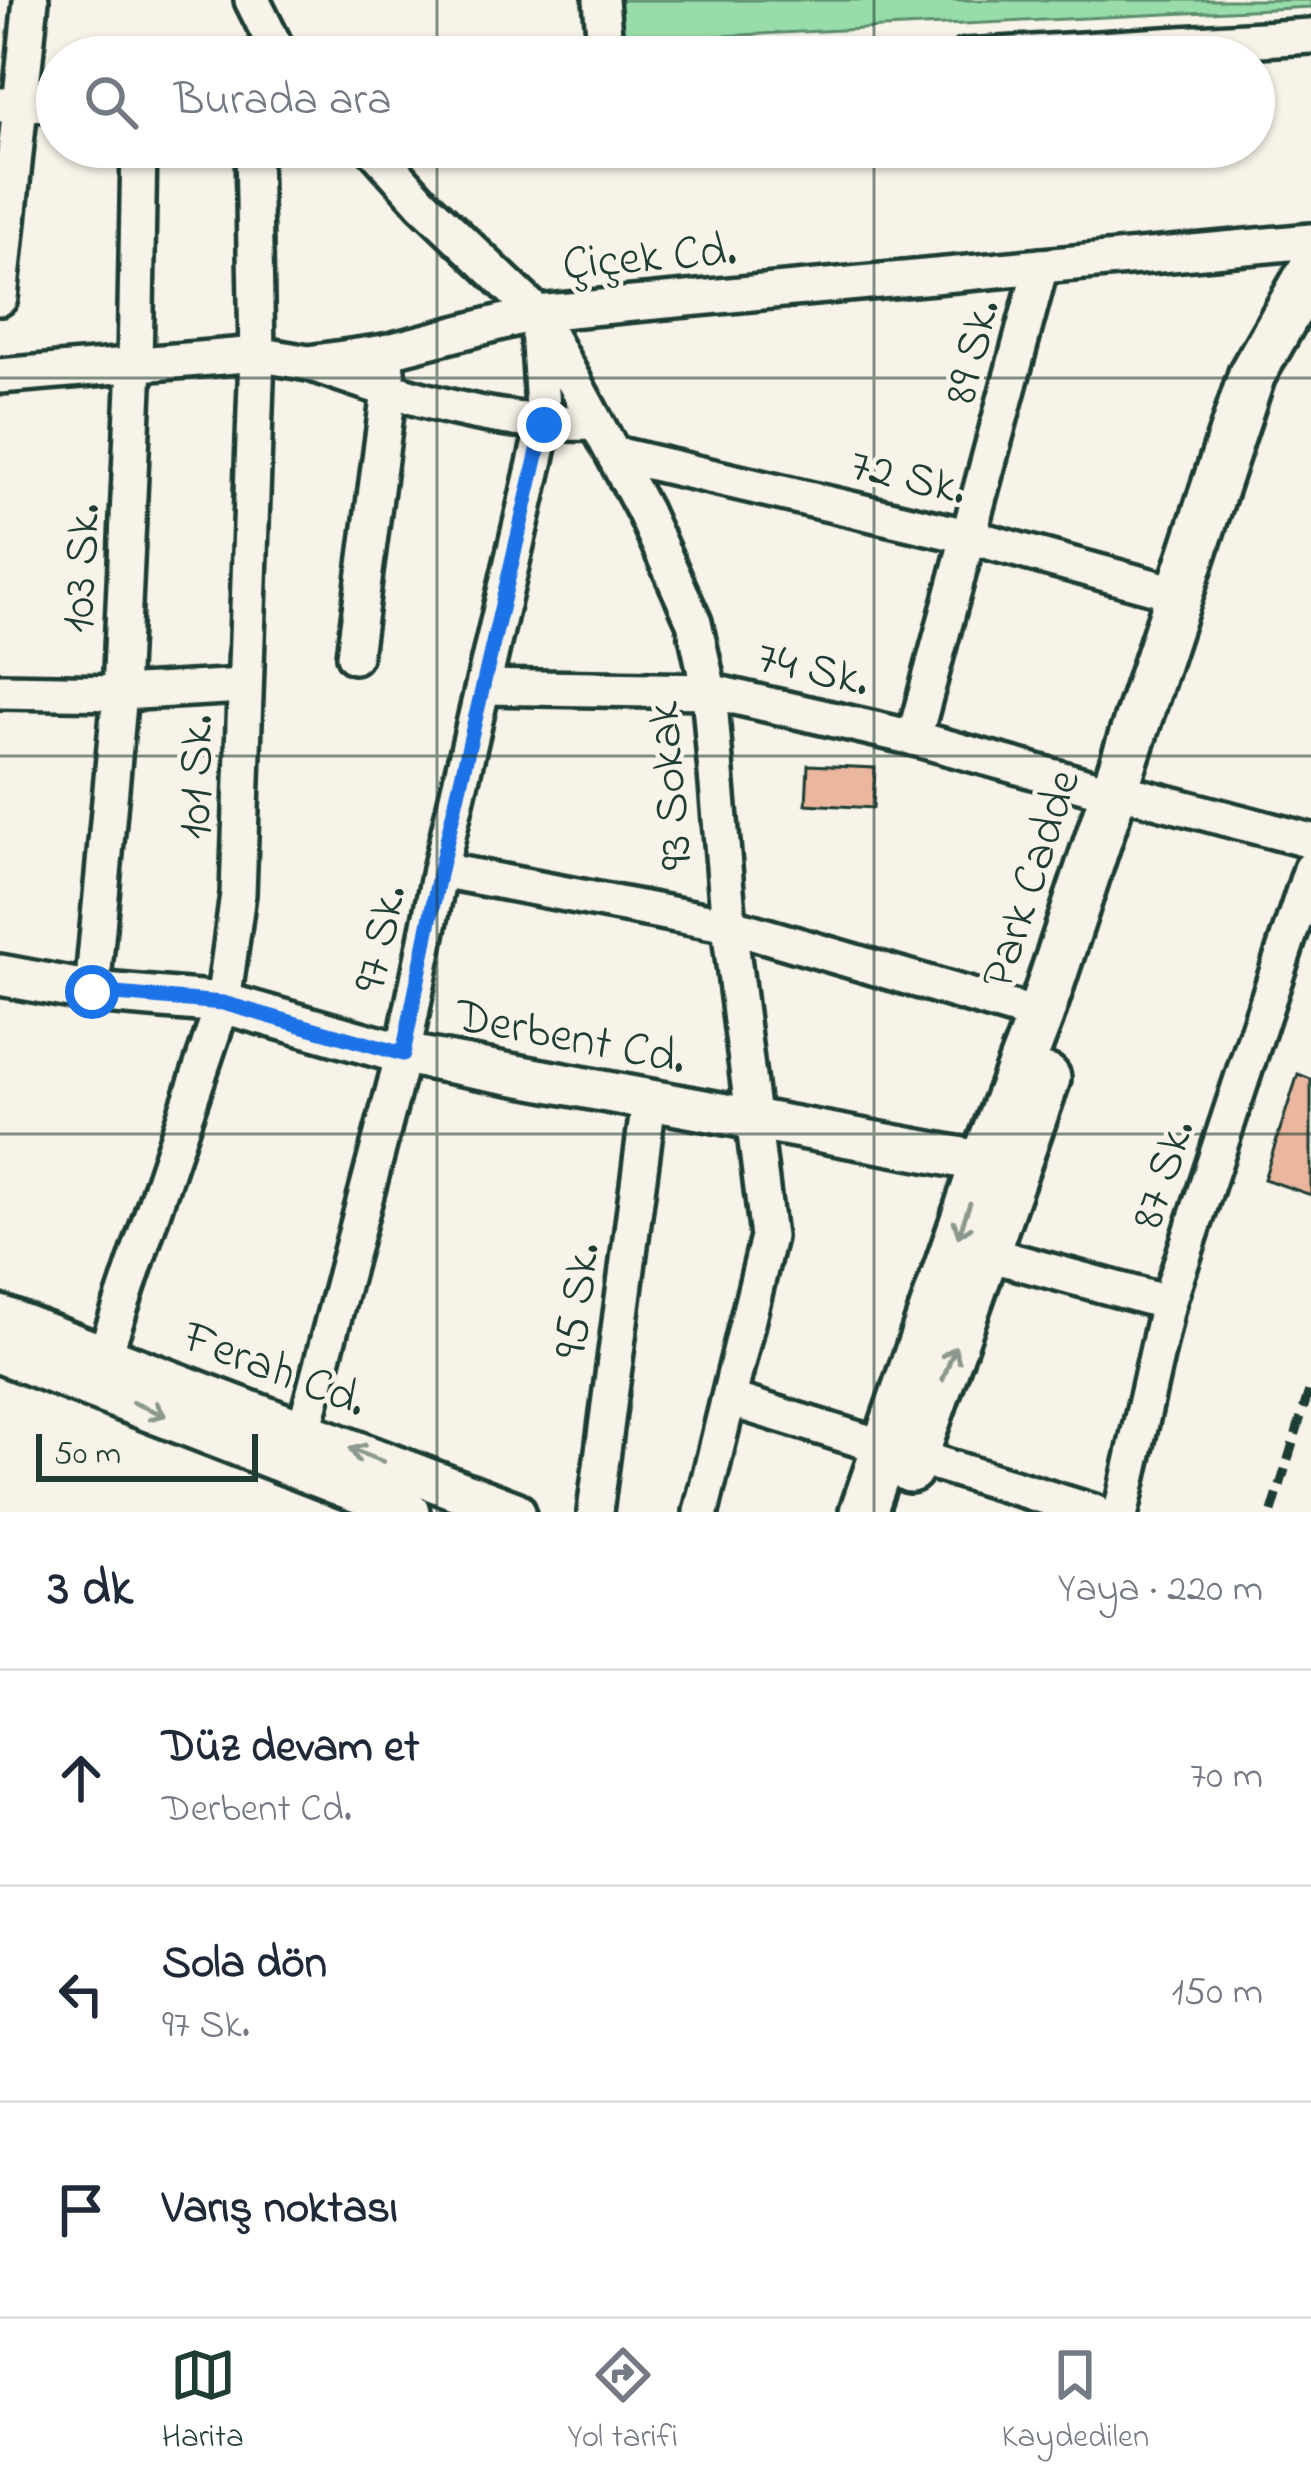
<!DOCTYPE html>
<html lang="tr">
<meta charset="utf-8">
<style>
:root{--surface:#fff;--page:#f6f6f7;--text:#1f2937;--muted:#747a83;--line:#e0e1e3;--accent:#1f3d34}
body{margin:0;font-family:"Indie Flower",sans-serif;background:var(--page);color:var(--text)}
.scale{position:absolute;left:36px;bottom:30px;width:222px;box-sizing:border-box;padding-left:12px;border:6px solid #1f3d34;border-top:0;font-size:33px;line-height:42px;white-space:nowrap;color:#1f3d34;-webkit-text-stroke:9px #f7f3e8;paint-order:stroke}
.stop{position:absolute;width:36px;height:36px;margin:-27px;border:9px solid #1a73e8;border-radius:50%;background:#fff}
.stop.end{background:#1a73e8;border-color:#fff;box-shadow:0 3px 12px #0008}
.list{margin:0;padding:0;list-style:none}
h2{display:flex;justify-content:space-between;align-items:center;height:156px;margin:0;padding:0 48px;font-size:51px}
h2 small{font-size:39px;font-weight:400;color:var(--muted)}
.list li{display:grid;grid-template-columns:78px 1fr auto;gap:36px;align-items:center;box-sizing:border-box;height:216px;padding:0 48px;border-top:3px solid var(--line)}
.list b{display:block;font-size:45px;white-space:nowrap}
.list p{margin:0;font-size:39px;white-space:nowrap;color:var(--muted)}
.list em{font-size:39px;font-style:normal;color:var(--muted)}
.icon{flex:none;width:66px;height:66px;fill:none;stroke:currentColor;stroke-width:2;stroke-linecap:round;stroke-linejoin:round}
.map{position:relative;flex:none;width:1311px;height:1512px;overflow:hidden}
.search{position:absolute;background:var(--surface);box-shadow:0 3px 9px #0004;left:36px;right:36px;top:36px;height:132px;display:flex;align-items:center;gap:30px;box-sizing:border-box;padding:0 42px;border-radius:66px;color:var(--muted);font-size:45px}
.sheet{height:804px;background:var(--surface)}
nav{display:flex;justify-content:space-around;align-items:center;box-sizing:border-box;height:168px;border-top:3px solid var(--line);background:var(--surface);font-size:33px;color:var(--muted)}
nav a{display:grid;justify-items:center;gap:6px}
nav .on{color:var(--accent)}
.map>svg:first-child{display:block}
</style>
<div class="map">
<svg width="1311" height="1512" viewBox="0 0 1311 1512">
<rect width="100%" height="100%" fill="#f7f3e8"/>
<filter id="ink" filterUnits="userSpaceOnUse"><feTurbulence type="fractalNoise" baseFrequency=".00833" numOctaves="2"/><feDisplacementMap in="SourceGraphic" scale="24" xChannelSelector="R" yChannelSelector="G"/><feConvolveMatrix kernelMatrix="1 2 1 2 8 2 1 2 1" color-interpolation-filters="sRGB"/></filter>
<g filter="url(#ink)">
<!-- green -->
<path fill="#98dda9" stroke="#5c8d6e" stroke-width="3" d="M615,0h696v7l-694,34z"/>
<!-- building -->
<g fill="#ebb69e" stroke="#1f3d34" stroke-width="3">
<path d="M808,765l67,3 -2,40 -67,-4z"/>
<path d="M1298,1074l13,5v116l-47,-16z"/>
</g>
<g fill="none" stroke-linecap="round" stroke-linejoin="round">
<!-- minor casing -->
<g stroke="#1f3d34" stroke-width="42">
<g id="minor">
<path d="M252,0l24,48 9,9"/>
<path d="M601,0l5,57"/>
<path d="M966,57l345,-21"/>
<path d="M0,105l57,-2"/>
<path d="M372,147l50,56 115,110 107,198 50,111 15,69 20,234 39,312 -67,275"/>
<path d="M0,298l31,-298"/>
<path d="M315,365c89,32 185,62 280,58"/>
<path d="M0,376l257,-22 51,9 77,-11 152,-39 774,-72"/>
<path d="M615,454l356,83 208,57"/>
<path d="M354,656l35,-265 -4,-39"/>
<path d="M486,687l223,4 205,47 199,55"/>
<path d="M0,691l120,2 123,-7"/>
<path d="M914,738l127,-472"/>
<path d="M1140,796l171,45"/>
<path d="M440,870l289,55 311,91"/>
<path d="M92,992l28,-299 15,-328 4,-218"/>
<path d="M988,1254l180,49"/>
<path d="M97,1377l126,-374 15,-109 19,-540 -4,-207"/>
<path d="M729,1399l365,113"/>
<path d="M298,1453l105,-399 37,-184 104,-445 -6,-97"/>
<path d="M595,1512l54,-411"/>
<path d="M1121,1512l47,-209 143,-434"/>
</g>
</g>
<!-- tertiary casing -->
<g stroke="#1f3d34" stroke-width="48">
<g id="tertiary">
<path d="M0,975l92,17 131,11 180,51 581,108"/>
<path d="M0,1316l515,196"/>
<path d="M0,1353l409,159"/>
</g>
</g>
<!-- secondary casing -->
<g stroke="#1f3d34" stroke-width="54">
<g id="secondary">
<path d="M910,1469l137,-391"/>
<path d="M863,1512l121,-350 56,-146 212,-642 59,-103"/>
</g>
</g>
<!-- minor -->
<use href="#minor" stroke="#f7f3e8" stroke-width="33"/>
<!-- tertiary -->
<use href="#tertiary" stroke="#f7f3e8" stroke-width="39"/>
<!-- secondary -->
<use href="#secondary" stroke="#f7f3e8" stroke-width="45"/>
<!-- rail -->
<path stroke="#1f3d34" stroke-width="9" stroke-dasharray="18 9" stroke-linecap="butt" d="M1272,1512l39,-128"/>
</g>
<!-- one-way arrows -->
<defs><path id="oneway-shaft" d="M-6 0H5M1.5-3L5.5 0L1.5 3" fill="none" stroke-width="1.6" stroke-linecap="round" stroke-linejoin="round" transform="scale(3)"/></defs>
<g stroke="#8b988e">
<use href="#oneway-shaft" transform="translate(964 1220) rotate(109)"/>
<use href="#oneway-shaft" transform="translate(949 1363) rotate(-70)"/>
<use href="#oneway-shaft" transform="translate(149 1409) rotate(22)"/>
<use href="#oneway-shaft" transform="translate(366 1455) rotate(-159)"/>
</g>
</g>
<g fill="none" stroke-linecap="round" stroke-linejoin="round" filter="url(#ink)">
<!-- route -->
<path stroke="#1a73e8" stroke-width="15" d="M92,992l131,11 180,51 37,-184 104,-445"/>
</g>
<!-- grid -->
<path fill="none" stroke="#1f3d34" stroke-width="3" stroke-opacity="0.55" d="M437,0v57M874,0v57M437,147v1365M874,147v1365M0,378h1311M0,756h1311M0,1134h1311"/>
<g text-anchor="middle" stroke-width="9" stroke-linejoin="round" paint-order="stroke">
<!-- street labels -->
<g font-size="48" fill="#1f3d34" stroke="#f7f3e8">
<text transform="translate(649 254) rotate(-5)" y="17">Çiçek Cd.</text>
<text transform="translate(969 351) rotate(-76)" y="17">89 Sk.</text>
<text transform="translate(909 474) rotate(13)" y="17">72 Sk.</text>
<text transform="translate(78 568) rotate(-87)" y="17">103 Sk.</text>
<text transform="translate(814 666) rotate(13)" y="17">74 Sk.</text>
<text transform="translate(193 777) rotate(-89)" y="17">101 Sk.</text>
<text transform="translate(667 786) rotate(-95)" y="17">93 Sokak</text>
<text transform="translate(1028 878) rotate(-72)" y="17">Park Cadde</text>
<text transform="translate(377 938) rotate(-78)" y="17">97 Sk.</text>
<text transform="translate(571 1034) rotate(11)" y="17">Derbent Cd.</text>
<text transform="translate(1160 1173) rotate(-72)" y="17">87 Sk.</text>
<text transform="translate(574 1300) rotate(-83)" y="17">95 Sk.</text>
<text transform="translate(276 1366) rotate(21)" y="17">Ferah Cd.</text>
</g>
</g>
</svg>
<div class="scale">50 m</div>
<div class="stop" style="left:92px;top:992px"></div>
<div class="stop end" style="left:544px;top:425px"></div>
<div class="search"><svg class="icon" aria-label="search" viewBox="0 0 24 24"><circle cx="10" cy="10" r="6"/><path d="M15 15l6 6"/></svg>Burada ara</div>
</div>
<section class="sheet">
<h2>3 dk<small>Yaya · 220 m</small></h2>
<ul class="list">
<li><svg class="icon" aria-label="ahead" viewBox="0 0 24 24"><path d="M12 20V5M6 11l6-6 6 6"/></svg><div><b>Düz devam et</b><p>Derbent Cd.</p></div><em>70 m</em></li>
<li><svg class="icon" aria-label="left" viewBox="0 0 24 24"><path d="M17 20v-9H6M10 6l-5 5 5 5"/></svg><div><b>Sola dön</b><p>97 Sk.</p></div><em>150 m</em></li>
<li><svg class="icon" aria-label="arrive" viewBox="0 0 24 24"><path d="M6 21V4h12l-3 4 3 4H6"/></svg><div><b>Varış noktası</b></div></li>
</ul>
</section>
<nav>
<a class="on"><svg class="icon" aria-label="map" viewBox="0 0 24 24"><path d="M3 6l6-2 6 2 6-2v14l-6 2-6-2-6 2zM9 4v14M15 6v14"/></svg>Harita</a>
<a><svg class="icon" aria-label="directions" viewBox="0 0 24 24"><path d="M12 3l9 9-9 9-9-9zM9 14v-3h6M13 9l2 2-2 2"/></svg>Yol tarifi</a>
<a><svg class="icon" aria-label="saved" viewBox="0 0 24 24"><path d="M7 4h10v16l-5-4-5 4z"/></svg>Kaydedilen</a>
</nav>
